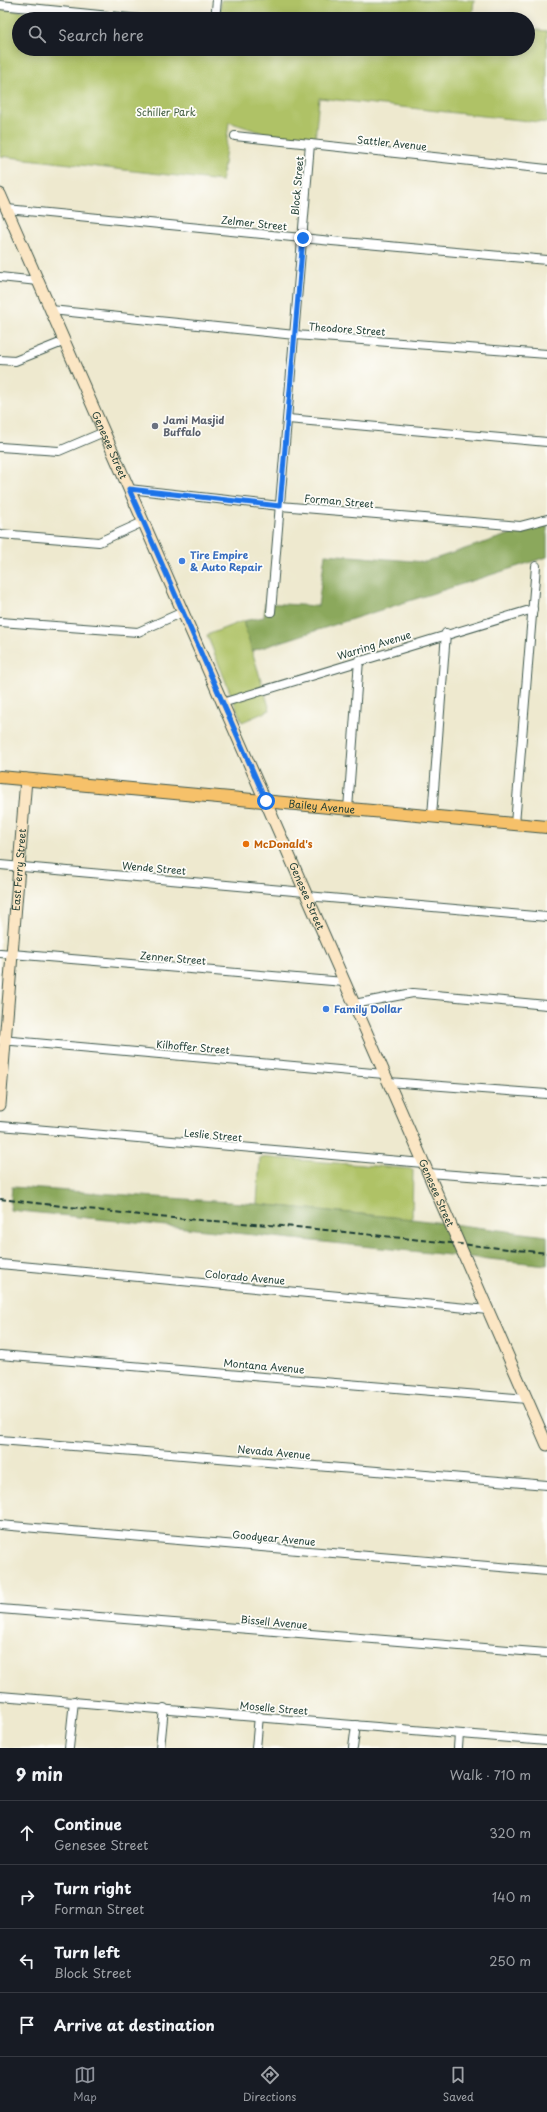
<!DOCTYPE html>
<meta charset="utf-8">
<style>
:root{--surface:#171b24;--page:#242831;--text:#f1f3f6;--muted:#9ea1a6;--line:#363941;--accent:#8c9099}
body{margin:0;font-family:"Playpen Sans",sans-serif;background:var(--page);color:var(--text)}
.stop{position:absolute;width:12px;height:12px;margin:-9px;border:3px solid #1a73e8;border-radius:50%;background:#fff}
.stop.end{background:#1a73e8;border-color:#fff;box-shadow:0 1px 4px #0008}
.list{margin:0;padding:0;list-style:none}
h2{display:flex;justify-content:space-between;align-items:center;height:52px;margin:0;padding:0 16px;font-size:17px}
h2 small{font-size:13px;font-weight:400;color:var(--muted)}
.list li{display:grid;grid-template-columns:26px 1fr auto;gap:12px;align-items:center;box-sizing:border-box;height:64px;padding:0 16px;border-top:1px solid var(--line)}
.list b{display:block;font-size:15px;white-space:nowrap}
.list p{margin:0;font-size:13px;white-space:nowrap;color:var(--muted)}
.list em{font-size:13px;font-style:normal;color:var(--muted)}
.icon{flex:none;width:22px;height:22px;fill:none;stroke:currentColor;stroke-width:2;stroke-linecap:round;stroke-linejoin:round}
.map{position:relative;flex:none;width:547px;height:1748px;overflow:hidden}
.search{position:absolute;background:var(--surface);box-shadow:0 2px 10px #0003;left:12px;right:12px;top:12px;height:44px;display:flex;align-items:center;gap:10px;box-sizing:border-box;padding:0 14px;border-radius:22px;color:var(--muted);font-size:15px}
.sheet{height:308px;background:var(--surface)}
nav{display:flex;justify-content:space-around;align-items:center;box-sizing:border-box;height:56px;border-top:1px solid var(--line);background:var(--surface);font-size:11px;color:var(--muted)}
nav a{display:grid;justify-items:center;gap:2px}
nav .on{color:var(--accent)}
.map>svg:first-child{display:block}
</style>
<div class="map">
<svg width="547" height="1748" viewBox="0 0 547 1748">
<rect width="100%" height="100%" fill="#fdfcf7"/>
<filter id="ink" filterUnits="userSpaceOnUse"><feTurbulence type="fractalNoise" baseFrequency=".025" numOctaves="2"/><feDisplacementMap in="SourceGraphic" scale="8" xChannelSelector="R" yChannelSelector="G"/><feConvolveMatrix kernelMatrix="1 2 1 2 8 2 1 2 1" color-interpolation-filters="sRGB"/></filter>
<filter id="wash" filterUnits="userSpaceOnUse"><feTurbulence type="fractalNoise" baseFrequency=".012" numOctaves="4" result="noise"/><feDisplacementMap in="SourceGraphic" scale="16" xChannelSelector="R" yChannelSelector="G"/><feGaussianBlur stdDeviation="0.9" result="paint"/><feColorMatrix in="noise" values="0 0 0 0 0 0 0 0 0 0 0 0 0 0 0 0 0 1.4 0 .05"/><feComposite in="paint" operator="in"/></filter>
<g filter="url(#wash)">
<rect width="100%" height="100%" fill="#eee9cf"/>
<!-- green -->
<g fill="#afc266" stroke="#67804d">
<path d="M221,0h253l-2,19h-253z"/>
<path d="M0,9l100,10h-81v30h509v-20l19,2v92l-228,-25 -4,42 -49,-6 -37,-12 -7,59 -222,-25z"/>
<path d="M243,621l27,89 -28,12 -35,-87z"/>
<path d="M260,1157l153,12 -1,50 -155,-15z"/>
</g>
<!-- forest -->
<g fill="#8ba85b" stroke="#557248">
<path d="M547,522v35l-295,94 -9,-30 21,-4 1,-14 53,3 7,-52 100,8z"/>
<path d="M12,1187l245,17 155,15 135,17v29l-537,-55z"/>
</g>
</g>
<g filter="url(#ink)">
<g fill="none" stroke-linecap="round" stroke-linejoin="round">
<!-- street casing -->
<g stroke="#3e574b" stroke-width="10">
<g id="street">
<path d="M0,5l140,14"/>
<path d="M215,19l2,-19"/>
<path d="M235,136l312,33"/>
<path d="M7,209l325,32 215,19"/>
<path d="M0,277l38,4"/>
<path d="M51,310l244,25 252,19"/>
<path d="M0,360l15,1 50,-20"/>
<path d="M288,419l259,23"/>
<path d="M0,447l59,4 45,-19"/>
<path d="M129,489l151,17 240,20 27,-7"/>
<path d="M0,534l99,8 44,-20"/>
<path d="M271,612l39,-468"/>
<path d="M0,622l138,10 45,-20"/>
<path d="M222,703l311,-94"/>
<path d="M348,809l11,-149"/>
<path d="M432,816l14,-183"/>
<path d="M515,824l21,-258"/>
<path d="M0,865l305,27"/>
<path d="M307,896l240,21"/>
<path d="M0,953l344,29"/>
<path d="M354,1004l59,-11 134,12"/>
<path d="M1,1040l383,34"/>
<path d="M388,1082l159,12"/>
<path d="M0,1126l423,37"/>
<path d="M428,1173l119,9"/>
<path d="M0,1264l488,46"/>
<path d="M0,1355l527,44"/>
<path d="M0,1440l547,45"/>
<path d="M0,1525l547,46"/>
<path d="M0,1609l547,44"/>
<path d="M0,1696l547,45"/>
<path d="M69,1748l5,-47"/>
<path d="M160,1748l4,-40"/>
<path d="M256,1748l3,-32"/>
<path d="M353,1748l3,-23"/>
<path d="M458,1748l1,-14"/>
</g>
</g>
<!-- secondary casing -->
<g stroke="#3e574b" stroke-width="13">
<g id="secondary">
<path id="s1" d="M0,194l547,1251"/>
<path id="s2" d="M0,1105l26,-326"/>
</g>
</g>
<!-- primary casing -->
<g stroke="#3e574b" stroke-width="14">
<g id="primary">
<path id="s3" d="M0,777l547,50"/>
</g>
</g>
<!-- street -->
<use href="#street" stroke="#fff" stroke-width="8"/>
<!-- secondary -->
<use href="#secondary" stroke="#fbe6c4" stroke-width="11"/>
<!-- primary -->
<use href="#primary" stroke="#f6c16b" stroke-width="12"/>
<!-- rail -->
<path stroke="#1f3d34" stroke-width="2" stroke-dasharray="6 3" stroke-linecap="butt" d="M0,1199l158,18 138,10 251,26"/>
</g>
</g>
<g fill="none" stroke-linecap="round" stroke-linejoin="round" filter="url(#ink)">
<!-- route -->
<path stroke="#1a73e8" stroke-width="5" d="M266,801l-137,-312 151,17 23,-268"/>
</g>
<!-- markers -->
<circle fill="#6b7280" stroke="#fdfcf7" stroke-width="1.5" cx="155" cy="426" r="4"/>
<g fill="#3f7fe0" stroke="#fdfcf7" stroke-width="1.5">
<circle cx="182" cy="561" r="4"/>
<circle cx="326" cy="1009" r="4"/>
</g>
<circle fill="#e8710a" stroke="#fdfcf7" stroke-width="1.5" cx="246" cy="844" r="4"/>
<g text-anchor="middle" stroke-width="3.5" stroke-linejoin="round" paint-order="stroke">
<!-- park labels -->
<g font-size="10" fill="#435e40" stroke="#fdfcf7">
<text x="166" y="116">Schiller Park</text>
</g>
<!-- street labels -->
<g font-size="10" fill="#1f3d34" stroke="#fdfcf7">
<text transform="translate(392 143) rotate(6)" y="4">Sattler Avenue</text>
<text transform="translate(297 186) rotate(-85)" y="4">Block Street</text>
<text transform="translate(254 223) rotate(6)" y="4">Zelmer Street</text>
<text transform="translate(347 329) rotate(4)" y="4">Theodore Street</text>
<text dy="4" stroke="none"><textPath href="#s1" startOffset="274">Genesee Street</textPath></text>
<text transform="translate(339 501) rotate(5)" y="4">Forman Street</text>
<text transform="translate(374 645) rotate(-17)" y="4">Warring Avenue</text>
<text dy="4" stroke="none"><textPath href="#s3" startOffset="323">Bailey Avenue</textPath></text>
<text transform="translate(154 868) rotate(5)" y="4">Wende Street</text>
<text dy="4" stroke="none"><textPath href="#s2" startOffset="236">East Ferry Street</textPath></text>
<text dy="4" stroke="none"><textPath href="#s1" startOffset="766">Genesee Street</textPath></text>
<text transform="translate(173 958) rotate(5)" y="4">Zenner Street</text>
<text transform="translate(193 1047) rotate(5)" y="4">Kilhoffer Street</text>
<text transform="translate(213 1135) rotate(5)" y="4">Leslie Street</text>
<text dy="4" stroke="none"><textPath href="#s1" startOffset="1090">Genesee Street</textPath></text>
<text transform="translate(245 1277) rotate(5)" y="4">Colorado Avenue</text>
<text transform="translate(264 1366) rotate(5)" y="4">Montana Avenue</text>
<text transform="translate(274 1452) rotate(5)" y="4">Nevada Avenue</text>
<text transform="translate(274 1538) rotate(5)" y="4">Goodyear Avenue</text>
<text transform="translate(274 1622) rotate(5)" y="4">Bissell Avenue</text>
<text transform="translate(274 1708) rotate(5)" y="4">Moselle Street</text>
</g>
<!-- worship labels -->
<g font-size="10" font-weight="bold" fill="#5b616d" stroke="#fdfcf7" text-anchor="start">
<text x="163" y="424">Jami Masjid<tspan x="163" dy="12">Buffalo</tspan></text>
</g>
<!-- shop labels -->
<g font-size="10" font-weight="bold" fill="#366cbe" stroke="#fdfcf7" text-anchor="start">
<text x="190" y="559">Tire Empire<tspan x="190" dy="12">&amp; Auto Repair</tspan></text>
<text x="334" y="1013">Family Dollar</text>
</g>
<!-- food labels -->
<g font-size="10" font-weight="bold" fill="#c56008" stroke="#fdfcf7" text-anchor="start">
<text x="254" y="848">McDonald's</text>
</g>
</g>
</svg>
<div class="stop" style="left:266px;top:801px"></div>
<div class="stop end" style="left:303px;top:238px"></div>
<div class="search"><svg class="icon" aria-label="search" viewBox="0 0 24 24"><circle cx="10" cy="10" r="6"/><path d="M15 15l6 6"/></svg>Search here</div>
</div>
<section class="sheet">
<h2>9 min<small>Walk · 710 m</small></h2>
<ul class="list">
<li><svg class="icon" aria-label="ahead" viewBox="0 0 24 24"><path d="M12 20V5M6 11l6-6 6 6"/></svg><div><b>Continue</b><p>Genesee Street</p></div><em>320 m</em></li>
<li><svg class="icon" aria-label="right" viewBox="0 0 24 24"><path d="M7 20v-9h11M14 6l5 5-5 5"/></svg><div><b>Turn right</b><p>Forman Street</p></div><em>140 m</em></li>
<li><svg class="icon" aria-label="left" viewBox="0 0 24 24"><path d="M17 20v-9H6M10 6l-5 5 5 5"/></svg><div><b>Turn left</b><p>Block Street</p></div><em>250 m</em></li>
<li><svg class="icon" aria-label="arrive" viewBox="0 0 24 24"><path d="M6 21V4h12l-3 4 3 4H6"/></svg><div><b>Arrive at destination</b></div></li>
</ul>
</section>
<nav>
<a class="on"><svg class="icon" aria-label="map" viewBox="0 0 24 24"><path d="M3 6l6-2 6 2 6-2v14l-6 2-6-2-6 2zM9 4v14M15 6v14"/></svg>Map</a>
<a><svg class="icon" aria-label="directions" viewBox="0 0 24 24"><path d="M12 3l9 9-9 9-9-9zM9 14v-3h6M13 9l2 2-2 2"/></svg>Directions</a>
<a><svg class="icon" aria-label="saved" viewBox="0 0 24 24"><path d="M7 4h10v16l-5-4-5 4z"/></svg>Saved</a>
</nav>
